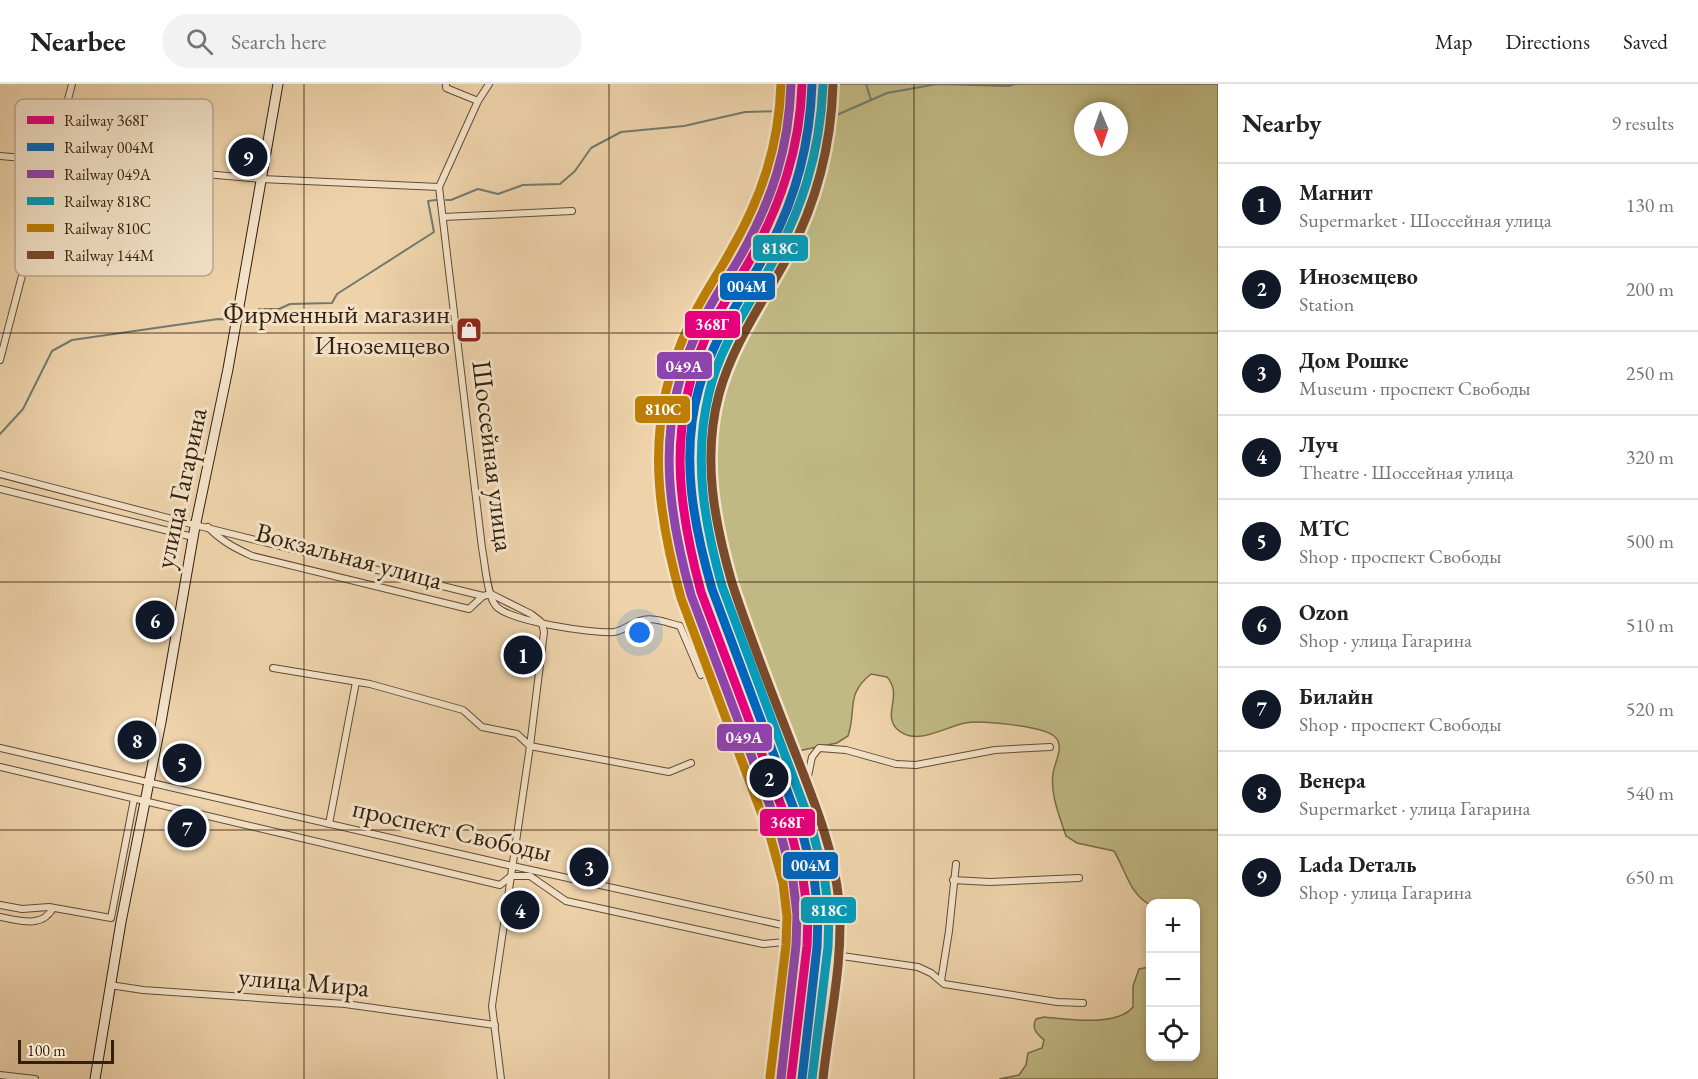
<!DOCTYPE html>
<meta charset="utf-8">
<style>
:root{--surface:#fff;--page:#f2f2f2;--text:#222;--muted:#767676;--line:#e0e0e0;--accent:#111827}
body{margin:0;font-family:"EB Garamond",serif;background:var(--page);color:var(--text)}
.controls{position:absolute;right:18px;bottom:18px;display:grid;overflow:hidden;border-radius:12px;box-shadow:0 3px 9px #0003}
.controls button{width:54px;height:54px;display:grid;place-items:center;padding:0;border:0;border-bottom:2px solid var(--line);background:var(--surface);color:var(--text);font:30px sans-serif}
.compass{position:absolute;left:1074px;top:18px;width:54px;height:54px;border-radius:50%;background:var(--surface);box-shadow:0 3px 9px #0003;rotate:178deg}
.scale{position:absolute;left:18px;bottom:15px;width:96px;box-sizing:border-box;padding-left:6px;border:3px solid #331f0d;border-top:0;font-size:16px;line-height:21px;white-space:nowrap;color:#331f0d;-webkit-text-stroke:4px #f3e2c8;paint-order:stroke}
.you{position:absolute;left:640px;top:549px;width:21px;height:21px;margin:-15px;border:4px solid #fff;border-radius:50%;background:#1a73e8;box-shadow:0 0 0 9px #1a73e833}
.badge{display:grid;place-items:center;width:39px;height:39px;border-radius:50%;background:var(--accent);color:#fff;font-size:20px;font-weight:700}
.pin{position:absolute;translate:-50% -50%;border:3px solid #fff;box-shadow:0 2px 6px #0006}
.list{margin:0;padding:0;list-style:none}
h2{display:flex;justify-content:space-between;align-items:center;height:78px;margin:0;padding:0 24px;font-size:26px}
h2 small{font-size:20px;font-weight:400;color:var(--muted)}
.list li{display:grid;grid-template-columns:39px 1fr auto;gap:18px;align-items:center;box-sizing:border-box;height:84px;padding:0 24px;border-top:2px solid var(--line)}
.list b{display:block;font-size:22px;white-space:nowrap}
.list p{margin:0;font-size:20px;white-space:nowrap;color:var(--muted)}
.list em{font-size:20px;font-style:normal;color:var(--muted)}
.icon{flex:none;width:33px;height:33px;fill:none;stroke:currentColor;stroke-width:2;stroke-linecap:round;stroke-linejoin:round}
.map{position:relative;flex:none;width:1218px;height:995px;overflow:hidden}
header{display:flex;align-items:center;gap:36px;box-sizing:border-box;height:84px;padding:0 30px;background:var(--surface);border-bottom:2px solid var(--line)}
header strong{font-size:28px}
nav{display:flex;gap:33px;margin-inline-start:auto;font-size:21px}
.search{width:420px;height:54px;background:var(--page);display:flex;align-items:center;gap:15px;box-sizing:border-box;padding:0 21px;border-radius:33px;color:var(--muted);font-size:22px}
main{display:flex}
aside{flex:1;background:var(--surface)}
.map>svg:first-child{display:block}
</style>
<header>
<strong>Nearbee</strong>
<div class="search"><svg class="icon" aria-label="search" viewBox="0 0 24 24"><circle cx="10" cy="10" r="6"/><path d="M15 15l6 6"/></svg>Search here</div>
<nav><a>Map</a><a>Directions</a><a>Saved</a></nav>
</header>
<main>
<div class="map">
<svg width="1218" height="995" viewBox="0 0 1218 995">
<rect width="100%" height="100%" fill="#edd2aa"/>
<filter id="stains"><feTurbulence type="fractalNoise" baseFrequency=".00333" numOctaves="4"/><feColorMatrix values="0 0 0 0 .2 0 0 0 0 .09 0 0 0 0 .02 0 0 0 .5 -.17"/></filter>
<radialGradient id="worn" r=".72"><stop offset=".6" stop-color="#630" stop-opacity="0"/><stop offset="1" stop-color="#630" stop-opacity=".3"/></radialGradient>
<!-- green -->
<path fill="#c0b983" stroke="#7a6c48" stroke-width="1.5" fill-rule="evenodd" d="M808,0h410v995h-219l20,-4 7,-10 2,-12 14,-5 2,-8c-7,-6 -13,-12 -8,-21l8,-2c24,2 73,10 89,-10v-21l6,-17 11,-2v89h46l1,-120 -1,-32 -46,1c-21,-12 -24,-34 -36,-54l-37,-8 -11,-7c-6,-19 -16,-41 -13,-62 1,-12 13,-28 1,-38 -13,-10 -73,-16 -89,-13 -21,4 -50,25 -69,5 -13,-15 7,-33 -9,-51l-16,-3c-26,21 -14,35 -23,62l-11,7 -49,10 -4,7v13l-4,1 -3,-3 -24,-71 -29,-66 -31,-87 -7,-29 -4,-32 3,-34 13,-57 23,-28 8,-29 26,-57 28,-47 21,-64 4,-50zM1083,27h36v36h-36z"/>
<g fill="none" stroke-linecap="round" stroke-linejoin="round">
<!-- stream -->
<g stroke="#717a6f" stroke-width="2">
<path d="M866,0l5,16"/>
<path d="M804,29l35,1 48,-21 50,-9 71,2 8,-2"/>
<path d="M446,116h5l27,-11 20,5 25,-9 37,-1 15,-13 16,-23 30,-16 63,-6 61,-14 42,-1"/>
<path d="M240,236h7l4,-8 9,-3h19l11,-5 42,-1 5,-9 97,-62 -6,-31 8,-1"/>
<path d="M0,350l23,-25 29,-58 20,-11 146,-21 17,1"/>
</g>
<!-- minor casing -->
<g stroke="#624c34" stroke-width="8">
<g id="minor">
<path d="M446,0v4l32,13"/>
<path d="M489,0l-11,17 -39,86 43,361c3,15 5,48 14,58 13,15 97,28 118,26 8,-1 17,-8 25,-11 13,-5 28,2 41,5l21,49"/>
<path d="M0,72l261,23 178,8"/>
<path d="M443,133l129,-6"/>
<path d="M0,276l72,-276"/>
<path d="M0,390l195,51 288,71"/>
<path d="M0,405l193,48"/>
<path d="M208,443c13,14 27,21 44,29l217,53 14,-13 8,-2 40,20 9,7"/>
<path d="M273,584l97,16 93,26 19,17 35,7 13,12 139,26 22,-9"/>
<path d="M0,664l508,117 279,61 -2,16 -22,2 -197,-43 -36,-25h-19l-11,9 -500,-118"/>
<path d="M329,740l27,-142"/>
<path d="M953,796l37,2 89,-4"/>
<path d="M0,821l22,4 27,-2 62,11 23,-119"/>
<path d="M0,833c18,3 42,12 53,-9"/>
<path d="M835,871l83,12 13,6 13,11 113,18 26,1"/>
<path d="M941,897l8,-50 7,-67"/>
<path d="M110,901l33,5 202,14 150,21"/>
<path d="M0,991l35,4"/>
<path d="M501,995l-9,-73 38,-260 14,-114 -2,-9"/>
<path d="M820,995l15,-139 -12,-28 -5,-49 -9,-59 -1,-28 4,-19 7,-9 27,2 50,14 20,1 79,-15 55,-3"/>
</g>
</g>
<!-- secondary casing -->
<g stroke="#331f0d" stroke-width="11">
<path id="secondary" d="M95,995l26,-157 40,-200 33,-190 34,-163 50,-285"/>
</g>
<!-- minor -->
<use href="#minor" stroke="#f3e2c8" stroke-width="6"/>
<!-- secondary -->
<use href="#secondary" stroke="#f3e2c8" stroke-width="9"/>
<!-- rail-1 casing -->
<g stroke="#f3e2c8" stroke-width="14">
<path id="rail-1" d="M791,995l16,-133 1,-31 -5,-36 -12,-47 -90,-240c-24,-89 -33,-165 4,-253 12,-27 30,-52 45,-79 31,-56 50,-112 52,-176"/>
</g>
<!-- rail-2 casing -->
<g stroke="#f3e2c8" stroke-width="14">
<path id="rail-2" d="M802,995l15,-132 1,-33 -4,-37 -13,-49 -89,-239c-19,-66 -32,-134 -13,-201 15,-53 46,-95 71,-142 27,-51 40,-104 42,-162"/>
</g>
<!-- rail-3 casing -->
<g stroke="#f3e2c8" stroke-width="14">
<path id="rail-3" d="M781,994l15,-133 1,-30 -4,-34 -12,-46 -90,-240c-26,-93 -35,-176 8,-267 11,-25 27,-47 41,-71 32,-57 49,-108 51,-173"/>
</g>
<!-- rail-4 casing -->
<g stroke="#f3e2c8" stroke-width="14">
<path id="rail-4" d="M812,995l16,-132 1,-34 -5,-38 -13,-50 -89,-239c-18,-64 -29,-127 -13,-193 10,-45 37,-83 59,-122 34,-61 52,-117 55,-186"/>
</g>
<!-- rail-5 casing -->
<g stroke="#f3e2c8" stroke-width="14">
<path id="rail-5" d="M770,993l16,-132 1,-29 -4,-33 -12,-44 -90,-241c-27,-96 -36,-182 9,-275 11,-25 27,-47 40,-71 31,-53 49,-106 51,-168"/>
</g>
<!-- rail-6 casing -->
<g stroke="#f3e2c8" stroke-width="14">
<path id="rail-6" d="M823,995c6,-58 21,-118 16,-177 -5,-54 -27,-106 -47,-157 -21,-54 -42,-107 -60,-162 -18,-62 -30,-125 -13,-189 14,-51 45,-93 69,-138 29,-54 43,-110 45,-171"/>
</g>
<!-- rail-1 -->
<use href="#rail-1" stroke="#e5007d" stroke-width="9"/>
<!-- rail-2 -->
<use href="#rail-2" stroke="#0065bd" stroke-width="9"/>
<!-- rail-3 -->
<use href="#rail-3" stroke="#8e44ad" stroke-width="9"/>
<!-- rail-4 -->
<use href="#rail-4" stroke="#059bbb" stroke-width="9"/>
<!-- rail-5 -->
<use href="#rail-5" stroke="#bc7e04" stroke-width="9"/>
<!-- rail-6 -->
<use href="#rail-6" stroke="#7a4b2a" stroke-width="9"/>
</g>
<!-- grid -->
<path fill="none" stroke="#331f0d" stroke-width="1.5" stroke-opacity="0.55" d="M304,0v995M609,0v995M914,0v995M0,249h1218M0,498h1218M0,746h1218"/>
<!-- icons -->
<defs>
<g id="shop-square" transform="scale(1.35)"><rect x="-9" y="-9" width="18" height="18" rx="4" fill="#8f2418" stroke="#f3e2c8"/><path d="M-5-2.5h2.3a2.7 3.5 0 0 1 5.4 0H5L5.5 6h-11ZM-1.5-2.5h3a1.5 2.3 0 0 0-3 0Z" fill="#fff"/></g>
</defs>
<g fill-rule="evenodd">
<use href="#shop-square" x="469" y="246"/>
</g>
<g text-anchor="middle" stroke-width="6" stroke-linejoin="round" paint-order="stroke">
<!-- poi labels -->
<g font-size="27" fill="#331f0d" stroke="#f3e2c8" text-anchor="end">
<text x="450" y="239">Фирменный магазин<tspan x="450" dy="31">Иноземцево</tspan></text>
</g>
<!-- street labels -->
<g font-size="27" fill="#331f0d" stroke="#f3e2c8">
<text transform="translate(493 372) rotate(83)" y="9">Шоссейная улица</text>
<text transform="translate(181 404) rotate(-78)" y="9">улица Гагарина</text>
<text transform="translate(349 472) rotate(15)" y="9">Вокзальная улица</text>
<text transform="translate(452 746) rotate(13)" y="9">проспект Свободы</text>
<text transform="translate(304 898) rotate(5)" y="9">улица Мира</text>
</g>
</g>
<!-- legend -->
<rect x="15" y="15" width="198" height="177" rx="9" fill="#f3e2c8" stroke="#b9a890" stroke-width="1.5"/>
<rect x="27" y="32" width="27" height="8" fill="#e5007d"/>
<rect x="27" y="59" width="27" height="8" fill="#0065bd"/>
<rect x="27" y="86" width="27" height="8" fill="#8e44ad"/>
<rect x="27" y="113" width="27" height="8" fill="#059bbb"/>
<rect x="27" y="140" width="27" height="8" fill="#bc7e04"/>
<rect x="27" y="167" width="27" height="8" fill="#7a4b2a"/>
<g font-size="16" fill="#331f0d">
<text x="64" y="42">Railway 368Г</text>
<text x="64" y="69">Railway 004М</text>
<text x="64" y="96">Railway 049А</text>
<text x="64" y="123">Railway 818С</text>
<text x="64" y="150">Railway 810С</text>
<text x="64" y="177">Railway 144М</text>
</g>
<g stroke="#f3e2c8" stroke-width="2">
<rect x="752" y="150" width="57" height="28" rx="6" fill="#059bbb"/>
<rect x="719" y="188" width="57" height="29" rx="6" fill="#0065bd"/>
<rect x="684" y="226" width="57" height="29" rx="6" fill="#e5007d"/>
<rect x="656" y="267" width="57" height="29" rx="6" fill="#8e44ad"/>
<rect x="634" y="311" width="57" height="29" rx="6" fill="#bc7e04"/>
<rect x="716" y="639" width="57" height="29" rx="6" fill="#8e44ad"/>
<rect x="759" y="724" width="57" height="29" rx="6" fill="#e5007d"/>
<rect x="782" y="767" width="57" height="29" rx="6" fill="#0065bd"/>
<rect x="800" y="812" width="57" height="28" rx="6" fill="#059bbb"/>
</g>
<g font-size="16" text-anchor="middle" font-weight="bold" fill="#fff">
<text x="780" y="170">818С</text>
<text x="747" y="208">004М</text>
<text x="712" y="246">368Г</text>
<text x="684" y="288">049А</text>
<text x="663" y="331">810С</text>
<text x="744" y="659">049А</text>
<text x="787" y="744">368Г</text>
<text x="811" y="787">004М</text>
<text x="829" y="832">818С</text>
</g>
<rect width="100%" height="100%" filter="url(#stains)"/>
<rect width="100%" height="100%" fill="url(#worn)"/>
</svg>
<div class="controls">
<button>+</button>
<button>−</button>
<button><svg class="icon" aria-label="locate" viewBox="0 0 24 24"><circle cx="12" cy="12" r="6"/><path d="M12 2v4M12 18v4M2 12h4M18 12h4"/></svg></button>
</div>
<svg class="compass" viewBox="-18 -18 36 36"><path d="M0-13l5 13h-10z" fill="#e53935"/><path d="M0 13l5-13h-10z" fill="#767676"/></svg>
<div class="scale">100 m</div>
<div class="you"></div>
<div class="pin badge" style="left:523px;top:571px">1</div>
<div class="pin badge" style="left:769px;top:694px">2</div>
<div class="pin badge" style="left:589px;top:783px">3</div>
<div class="pin badge" style="left:520px;top:826px">4</div>
<div class="pin badge" style="left:182px;top:679px">5</div>
<div class="pin badge" style="left:155px;top:536px">6</div>
<div class="pin badge" style="left:187px;top:744px">7</div>
<div class="pin badge" style="left:137px;top:656px">8</div>
<div class="pin badge" style="left:248px;top:73px">9</div>
</div>
<aside>
<h2>Nearby<small>9 results</small></h2>
<ul class="list">
<li><span class="badge">1</span><div><b>Магнит</b><p>Supermarket · Шоссейная улица</p></div><em>130 m</em></li>
<li><span class="badge">2</span><div><b>Иноземцево</b><p>Station</p></div><em>200 m</em></li>
<li><span class="badge">3</span><div><b>Дом Рошке</b><p>Museum · проспект Свободы</p></div><em>250 m</em></li>
<li><span class="badge">4</span><div><b>Луч</b><p>Theatre · Шоссейная улица</p></div><em>320 m</em></li>
<li><span class="badge">5</span><div><b>МТС</b><p>Shop · проспект Свободы</p></div><em>500 m</em></li>
<li><span class="badge">6</span><div><b>Ozon</b><p>Shop · улица Гагарина</p></div><em>510 m</em></li>
<li><span class="badge">7</span><div><b>Билайн</b><p>Shop · проспект Свободы</p></div><em>520 m</em></li>
<li><span class="badge">8</span><div><b>Венера</b><p>Supermarket · улица Гагарина</p></div><em>540 m</em></li>
<li><span class="badge">9</span><div><b>Lada Dеталь</b><p>Shop · улица Гагарина</p></div><em>650 m</em></li>
</ul>
</aside>
</main>
